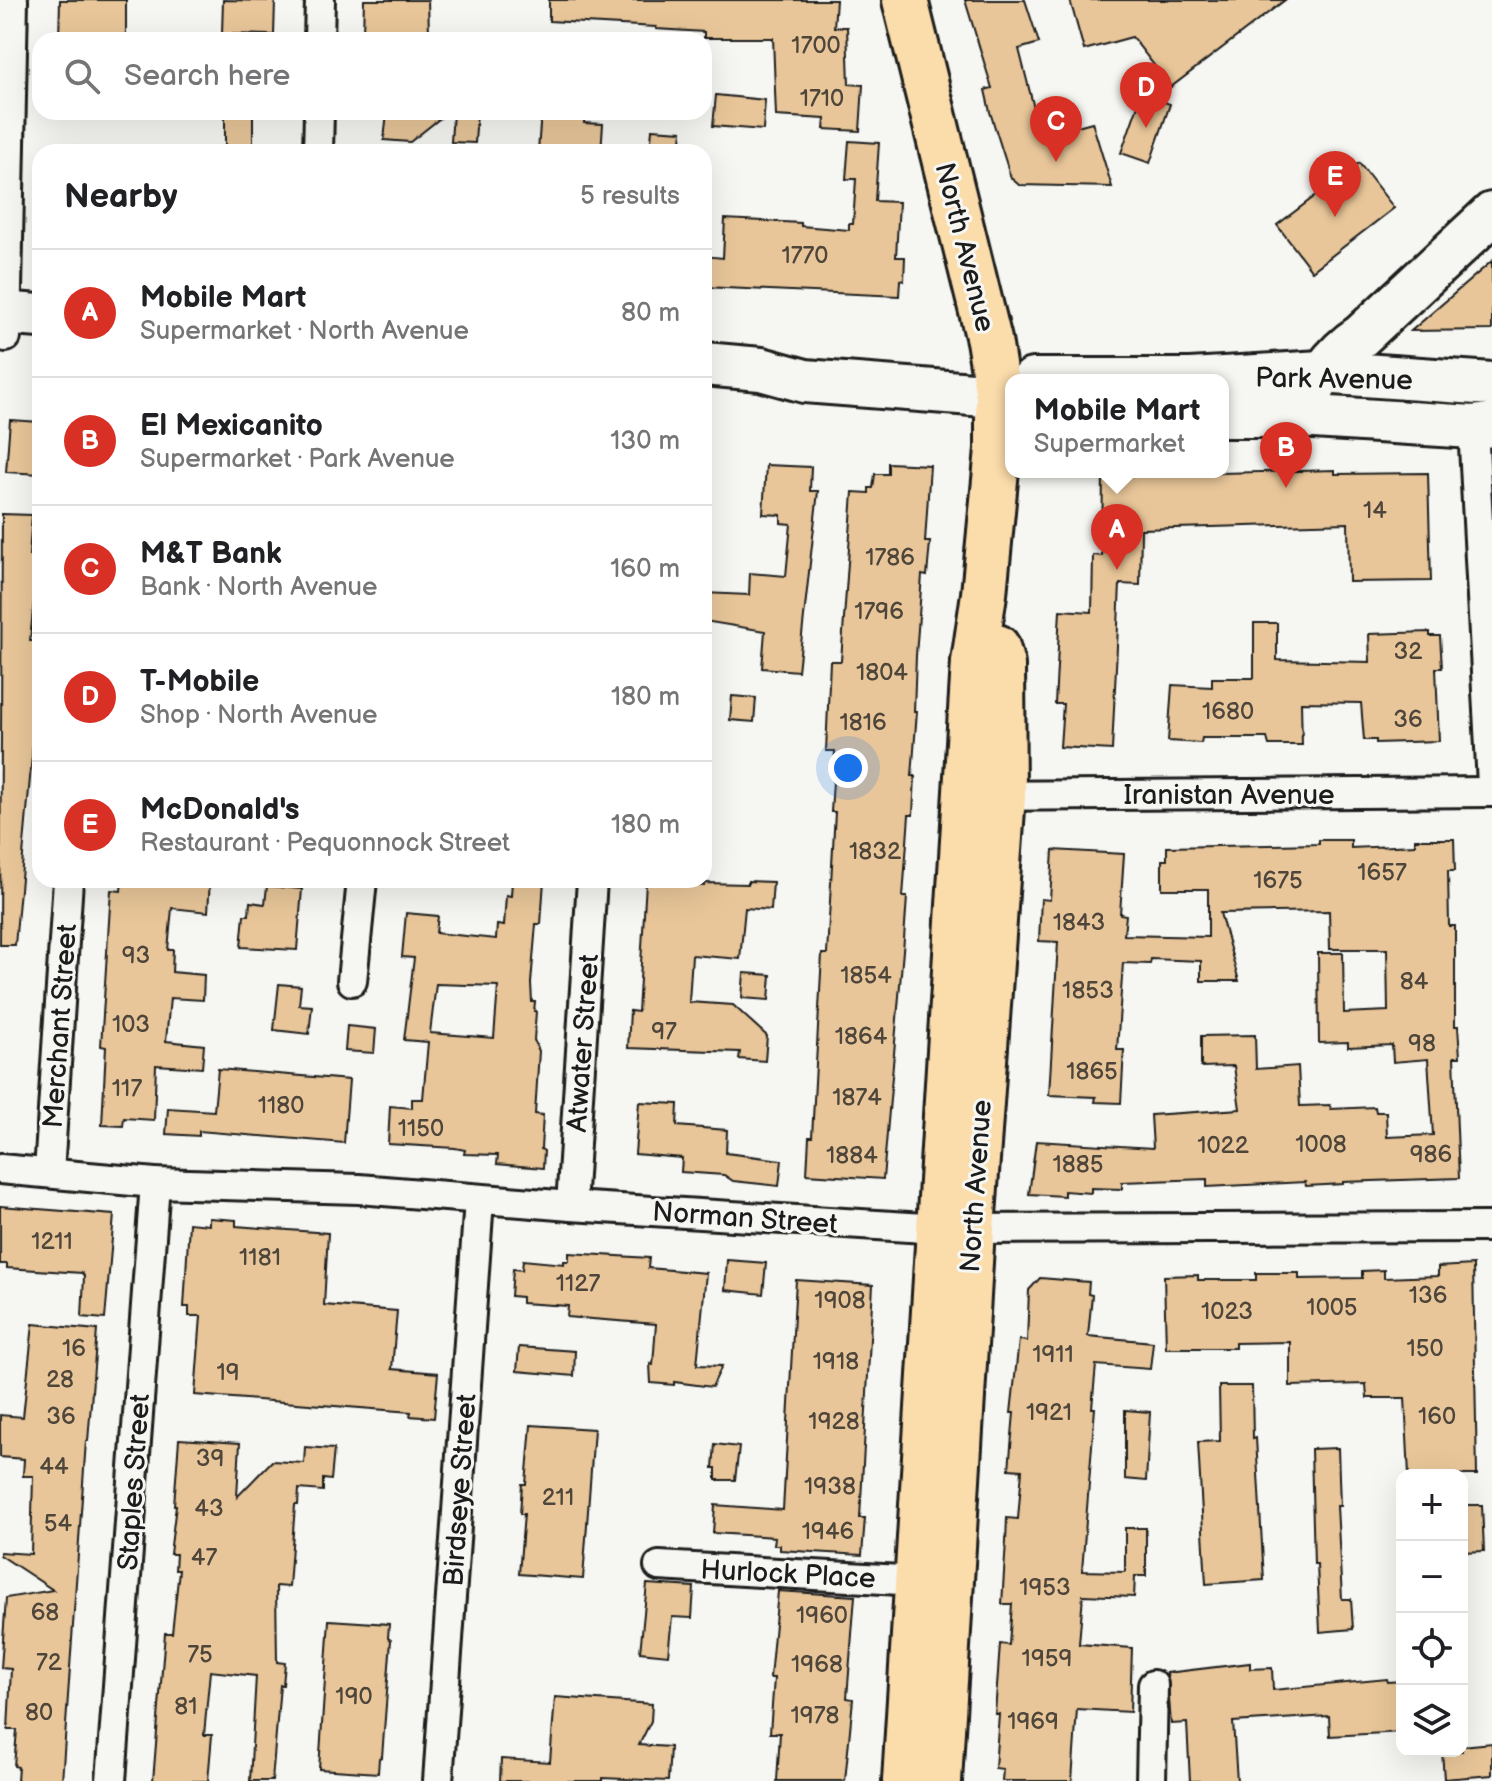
<!DOCTYPE html>
<meta charset="utf-8">
<style>
:root{--surface:#fff;--page:#f2f2f2;--text:#202124;--muted:#757577;--line:#e0e0e0;--accent:#d93025}
body{margin:0;font-family:"Balsamiq Sans",sans-serif;background:var(--page);color:var(--text)}
.controls{position:absolute;right:24px;bottom:24px;display:grid;overflow:hidden;border-radius:16px;box-shadow:0 8px 32px #0002}
.controls button{width:72px;height:72px;display:grid;place-items:center;padding:0;border:0;border-bottom:2px solid var(--line);background:var(--surface);color:var(--text);font:40px sans-serif}
.you{position:absolute;left:848px;top:768px;width:28px;height:28px;margin:-20px;border:6px solid #fff;border-radius:50%;background:#1a73e8;box-shadow:0 0 0 12px #1a73e833}
.badge{display:grid;place-items:center;width:52px;height:52px;border-radius:50%;background:var(--accent);color:#fff;font-size:26px;font-weight:700}
.pin{position:absolute;translate:-50% -66px;filter:drop-shadow(0 2px 4px #0008)}
.pin::after{content:'';position:absolute;top:42px;width:28px;height:24px;background:inherit;clip-path:polygon(0 0,100% 0,50% 100%)}
.popup{position:absolute;left:1005px;top:374px;width:224px;height:104px;box-sizing:border-box;display:grid;place-content:center;border-radius:16px;background:var(--surface);filter:drop-shadow(0 2px 6px #0005);font-size:26px;white-space:nowrap;color:var(--muted)}
.popup b{font-size:30px;color:var(--text)}
.popup::after{content:'';position:absolute;left:50%;top:100%;margin-left:-16px;border:16px solid transparent;border-top-color:var(--surface)}
.list{margin:0;padding:0;list-style:none}
h2{display:flex;justify-content:space-between;align-items:center;height:104px;margin:0;padding:0 32px;font-size:34px}
h2 small{font-size:26px;font-weight:400;color:var(--muted)}
.list li{display:grid;grid-template-columns:52px 1fr auto;gap:24px;align-items:center;box-sizing:border-box;height:128px;padding:0 32px;border-top:2px solid var(--line)}
.list b{display:block;font-size:30px;white-space:nowrap}
.list p{margin:0;font-size:26px;white-space:nowrap;color:var(--muted)}
.list em{font-size:26px;font-style:normal;color:var(--muted)}
.icon{flex:none;width:44px;height:44px;fill:none;stroke:currentColor;stroke-width:2;stroke-linecap:round;stroke-linejoin:round}
.map{position:relative;flex:none;width:1492px;height:1781px;overflow:hidden}
.search{position:absolute;background:var(--surface);box-shadow:0 8px 32px #0002;left:32px;top:32px;width:680px;height:88px;display:flex;align-items:center;gap:20px;box-sizing:border-box;padding:0 28px;border-radius:24px;color:var(--muted);font-size:30px}
.panel{position:absolute;background:var(--surface);box-shadow:0 8px 32px #0002;left:32px;top:144px;width:680px;height:744px;border-radius:24px}
.map>svg:first-child{display:block}
</style>
<div class="map">
<svg width="1492" height="1781" viewBox="0 0 1492 1781">
<rect width="100%" height="100%" fill="#f6f6f2"/>
<filter id="ink" filterUnits="userSpaceOnUse"><feTurbulence type="fractalNoise" baseFrequency=".0125" numOctaves="2"/><feDisplacementMap in="SourceGraphic" scale="16" xChannelSelector="R" yChannelSelector="G"/><feConvolveMatrix kernelMatrix="1 2 1 2 8 2 1 2 1" color-interpolation-filters="sRGB"/></filter>
<g filter="url(#ink)">
<!-- building -->
<g fill="#e8c699" stroke="#1c1c1c" stroke-width="2" fill-rule="evenodd">
<path d="M60,0h66v40h-67z"/>
<path d="M223,0l52,1 -1,34 -52,-1z"/>
<path d="M364,0h64l1,33h-66z"/>
<path d="M549,0h287l-2,27h13l2,57 14,1 -3,46 -36,-2 1,-10 -49,-3 -3,-78h-69v-6l-48,-3v-2l-107,-6z"/>
<path d="M965,0h60l14,43 -20,6 22,87 51,-14 20,65 -93,-2 -8,-7 -21,-66 -5,-22 7,-2z"/>
<path d="M1070,0h215l-114,87 -39,-50 -48,13z"/>
<path d="M1142,94l28,10 -20,59 -29,-10z"/>
<path d="M716,95l49,5 -2,30 -50,-4z"/>
<path d="M225,112h28v38l-28,1z"/>
<path d="M387,112h61l-38,30 -26,-2z"/>
<path d="M453,112h24l-2,31 -24,-1z"/>
<path d="M541,112h44l-1,11 19,1 -2,28 -63,-1z"/>
<path d="M652,129l30,2 -2,21h-30z"/>
<path d="M849,141l30,2 -4,58 24,1 -3,55h9l-1,24 -4,-1 -1,16 -195,-9v-31l19,2 2,-39 76,4v3l48,4v-6h4l3,-45h-10z"/>
<path d="M1359,163l35,45 -82,63 -35,-46z"/>
<path d="M1492,261v69l-81,1z"/>
<path d="M10,420l30,2v52l-34,-2z"/>
<path d="M888,463l42,2 -5,77h5l-3,34 -5,-1 -6,81 -2,55h3l-5,65h3l-2,39h-4l-6,82h4l-3,42 -21,240 -76,-5 2,-37h3l10,-183h5l8,-142h-4l4,-61h-9l4,-90h11l12,-169 16,1v-5h4l2,-14h13z"/>
<path d="M766,465l45,2 -1,24h8l-20,180 -36,-3 3,-37 -61,-10v-28l45,2 1,-22 36,3 5,-52 -10,-1v-8l-18,-1z"/>
<path d="M1335,470v4l93,-1 3,108 -82,1 -1,-59 -207,6 -1,56 -20,-1 -8,166 -52,-3 3,-43h-8l5,-94 32,2 1,-57 9,1 1,-84h37v3z"/>
<path d="M2,514l30,1 -3,41 11,1v44l-6,-1 -4,41h9l-7,115 -17,189h-15z"/>
<path d="M1254,623h23v37l93,2 -1,-28 61,-2v4h10l2,32h-6l3,73 -63,2v-3h-12l-3,-37 -60,-1 1,43h-33l-2,-7h-65l-1,5 -33,-2 4,-56 40,2v-9h42z"/>
<path d="M732,696l24,2 -2,24 -24,-2z"/>
<path d="M1415,839h39l1,32h-7l1,55h6v100h3l2,31h-6l5,121 -116,4v2l-37,2 -1,-4 -98,5v-8l-85,3v7l-31,-1v5l-27,-2v5l-35,-2 7,-53 117,7 -2,-33 89,-6 -6,-43 -33,1v-31l54,-1 1,34 42,-3 2,40 30,-1 1,4 44,-2 1,5h10l1,25 46,-2 -5,-76 -35,3 -1,-17 -44,2v-5l-29,1 -1,-90h25l1,60 44,-2 -1,-62h-57l-1,-38 -109,2 19,68h-38v-20l-50,-2 -1,5 -27,-1 -6,87h7l-3,53 -26,-1 1,-5 -47,-2 9,-153 -19,-1 2,-42 9,1 3,-50 71,4 -4,60 6,1 -2,20 84,2v-48h-46v-29h5v-13l152,-3v-4h32v8l64,-3z"/>
<path d="M122,880l65,3 1,-3h22l-2,32 -36,-4 -4,42h5l-1,22 32,3 -1,25 -33,-2 -4,43 38,4 -2,23 -46,-3 -2,55 -30,-2 -1,8 -21,-1 4,-78 -5,-1 10,-156 10,1z"/>
<path d="M512,880h32l-3,44h-5l-5,59 1,19h3l-1,9h2l-2,29 5,11 -4,63 8,1 -2,34 3,2 -1,17 -46,-4 1,-9 -34,-1 1,-4 -10,-2 -67,-4 2,-38 22,2v-9h11l5,-57 -24,-2 10,-82 -12,-1 4,-44 32,3 -2,17 60,6 1,-14 7,1 2,-31 5,1zM436,984l62,2 -4,52 -64,-5z"/>
<path d="M748,881l25,1 -2,28 -26,-2 -5,51 -48,-4 -3,47 44,3 34,31 -2,25 -26,-2 1,-7 -112,-4 2,-37 8,1 8,-130 58,4v-3l44,1z"/>
<path d="M267,886l35,3 -5,61 -56,-3 3,-32h5l1,-13 15,2z"/>
<path d="M744,973l27,2 -2,25 -27,-2z"/>
<path d="M279,984l22,2 -2,19 13,1 -3,28 -35,-4z"/>
<path d="M347,1026l29,3 -2,24 -29,-2z"/>
<path d="M218,1069l131,11 -5,63 -145,-12v5l-33,-2 2,-26 46,3z"/>
<path d="M639,1102l39,2 -1,22 50,4 -1,23 56,7 -3,26 -46,-5 -9,-6 -43,-3 1,-14 -47,-4z"/>
<path d="M0,1206l114,9 -9,104 -23,-2 2,-41 -2,-3 -75,-5v-4h-7z"/>
<path d="M209,1218l27,2v6l92,7 -4,72 73,6 -5,58 46,4 -4,45 -24,-2 1,-4 -216,-17 6,-79h-12v-9h-5l5,-84 20,2z"/>
<path d="M569,1253l80,5 -1,10 58,5 -9,92 25,1 -10,21 -38,-5v3l-23,-2 -1,-19 3,1 3,-41 -89,-7 1,-11 -46,-3v-6l-11,-1 2,-27 9,1 1,-10 41,4v-3h5z"/>
<path d="M727,1260l39,3 -3,31 -38,-4z"/>
<path d="M1473,1265l4,210h-68l-4,-77h-38l-1,-14 -76,2v-44l-55,1v5h-69l-2,-72 34,-1v5h58v-7h43v6l63,-1v-7l22,-1v8l54,-2v-9z"/>
<path d="M1040,1278l49,4 -1,12 4,1 -4,41 65,6 -3,27 -54,-4 -4,43h3l-13,163 43,1v-44h21v48h-11l-1,21 -51,-2 -4,49 53,4 -2,64 -53,-3 -5,72h-70l1,-12 -8,-1 4,-54h-4l5,-70 9,1 3,-41h-10l4,-63 1,-23 11,1 4,-49 -13,-1 5,-56h-3l8,-73 8,1 2,-51z"/>
<path d="M796,1280l77,5 -13,233h5l-3,37 -82,-5v-5h-6l1,-8 -62,-4 2,-28 68,5z"/>
<path d="M33,1324l64,6 -9,111h-2l-24,340h-45l1,-14 -4,-1 3,-36h-9l3,-61 -10,-1 5,-70 47,-8 -53,-35v-3l31,2 2,-78h-10l1,-17 -24,-2v-42l23,2z"/>
<path d="M519,1347l56,4 -1,25 -57,-5z"/>
<path d="M1219,1386h33l1,53 3,-1 8,142 -58,4 -8,-142 22,-1z"/>
<path d="M1125,1410l25,2 -4,69 -21,-2z"/>
<path d="M531,1425l63,4 -11,150 -64,-5 5,-60h-4l2,-30h4z"/>
<path d="M179,1439l61,4 -3,54 35,-36 32,2 1,-16 29,2 -3,31 -8,-1v12l-24,-2 -1,16h-3l-6,82 -13,-1 1,76 8,1 -2,22h-3l-8,96h-22l6,-105 -46,-5 -6,64h8l-4,46h-55l12,-148h7l7,-63h-4l1,-16h-6l6,-49h-2z"/>
<path d="M715,1444l24,3 -4,33h-19v-12h-3z"/>
<path d="M1338,1448l2,58h-3l5,93h9l2,30 -33,3 -3,-68h-3l-3,-115z"/>
<path d="M1462,1505h20l2,46 -22,1z"/>
<path d="M647,1584l47,3 -2,31 -20,-1 -4,38 -28,-3z"/>
<path d="M778,1591l77,5 -8,102 6,1 -8,82h-68l3,-48h-10l4,-55h-4z"/>
<path d="M329,1620l60,4 -1,14 3,2 -9,117 -3,1 -1,15 -59,-4z"/>
<path d="M1250,1663v6l22,-1 1,22 114,-11 1,3 14,-1v51l-72,4 -1,-20 -96,6 4,59h-47l-3,-58 -16,1 -4,-51z"/>
<path d="M555,1697l97,7 -1,17 -12,24 31,2 -2,34 -65,-3v3h-103l1,-22 49,3z"/>
<path d="M1492,1743v32l-48,4 -2,-28h20v-5z"/>
</g>
<g fill="none" stroke-linecap="round" stroke-linejoin="round">
<!-- street casing -->
<g stroke="#1c1c1c" stroke-width="34">
<g id="street">
<path d="M319,40l1,-40"/>
<path d="M318,152l1,-40"/>
<path d="M6,337l7,-337"/>
<path d="M1473,427l19,358"/>
<path d="M986,796l506,-4"/>
<path d="M352,981l10,-101"/>
<path d="M0,1169l155,14 204,6 212,17 370,23 551,-2"/>
<path d="M49,1172l19,-292"/>
<path d="M571,1206l21,-326"/>
<path d="M659,1566l259,15"/>
<path d="M111,1781l44,-598"/>
<path d="M438,1781l41,-581"/>
<path d="M1151,1781l2,-96"/>
</g>
</g>
<!-- secondary casing -->
<g stroke="#1c1c1c" stroke-width="48">
<g id="secondary">
<path d="M0,313l40,3"/>
<path d="M704,364l57,5 44,12 193,15 13,8"/>
<path d="M1033,380h157l131,-8 171,12"/>
<path d="M1223,416h75l175,11 19,-2"/>
<path d="M1298,416c17,-32 32,-60 63,-80l131,-122"/>
</g>
</g>
<!-- primary casing -->
<g stroke="#1c1c1c" stroke-width="50">
<g id="primary">
<path d="M905,1781l69,-1119 10,-68 14,-145v-53l-9,-56 -84,-340"/>
<path d="M939,1781l33,-552 31,-434 -1,-130 -5,-18"/>
</g>
</g>
<!-- street -->
<use href="#street" stroke="#f6f6f2" stroke-width="28"/>
<!-- secondary -->
<use href="#secondary" stroke="#f6f6f2" stroke-width="42"/>
<!-- primary -->
<use href="#primary" stroke="#fbdcab" stroke-width="44"/>
</g>
</g>
<g text-anchor="middle" stroke-width="6" stroke-linejoin="round" paint-order="stroke">
<!-- number labels -->
<g font-size="24" fill="#4f463b">
<text x="816" y="53">1700</text>
<text x="822" y="106">1710</text>
<text x="805" y="263">1770</text>
<text x="1375" y="518">14</text>
<text x="890" y="565">1786</text>
<text x="879" y="619">1796</text>
<text x="1408" y="659">32</text>
<text x="882" y="680">1804</text>
<text x="1228" y="719">1680</text>
<text x="1408" y="727">36</text>
<text x="863" y="730">1816</text>
<text x="875" y="859">1832</text>
<text x="1382" y="880">1657</text>
<text x="1278" y="888">1675</text>
<text x="1079" y="930">1843</text>
<text x="136" y="963">93</text>
<text x="866" y="983">1854</text>
<text x="1414" y="989">84</text>
<text x="1088" y="998">1853</text>
<text x="131" y="1032">103</text>
<text x="664" y="1039">97</text>
<text x="861" y="1044">1864</text>
<text x="1422" y="1051">98</text>
<text x="1092" y="1079">1865</text>
<text x="127" y="1096">117</text>
<text x="857" y="1105">1874</text>
<text x="281" y="1113">1180</text>
<text x="421" y="1136">1150</text>
<text x="1321" y="1152">1008</text>
<text x="1223" y="1153">1022</text>
<text x="1431" y="1162">986</text>
<text x="852" y="1163">1884</text>
<text x="1078" y="1172">1885</text>
<text x="52" y="1249">1211</text>
<text x="260" y="1265">1181</text>
<text x="578" y="1291">1127</text>
<text x="1428" y="1303">136</text>
<text x="840" y="1308">1908</text>
<text x="1332" y="1315">1005</text>
<text x="1227" y="1319">1023</text>
<text x="74" y="1356">16</text>
<text x="1425" y="1356">150</text>
<text x="1053" y="1362">1911</text>
<text x="836" y="1369">1918</text>
<text x="228" y="1380">19</text>
<text x="60" y="1387">28</text>
<text x="1049" y="1420">1921</text>
<text x="61" y="1424">36</text>
<text x="1437" y="1424">160</text>
<text x="834" y="1429">1928</text>
<text x="210" y="1466">39</text>
<text x="54" y="1474">44</text>
<text x="830" y="1494">1938</text>
<text x="558" y="1505">211</text>
<text x="209" y="1516">43</text>
<text x="58" y="1531">54</text>
<text x="828" y="1539">1946</text>
<text x="204" y="1565">47</text>
<text x="1045" y="1595">1953</text>
<text x="45" y="1620">68</text>
<text x="822" y="1623">1960</text>
<text x="200" y="1662">75</text>
<text x="1047" y="1666">1959</text>
<text x="49" y="1670">72</text>
<text x="817" y="1672">1968</text>
<text x="354" y="1704">190</text>
<text x="186" y="1714">81</text>
<text x="39" y="1720">80</text>
<text x="815" y="1723">1978</text>
<text x="1033" y="1729">1969</text>
</g>
<!-- street labels -->
<g font-size="28" fill="#1c1c1c" stroke="#f6f6f2">
<text transform="translate(966 247) rotate(76)" y="10">North Avenue</text>
<text transform="translate(1334 378) rotate(1)" y="10">Park Avenue</text>
<text x="1229" y="804">Iranistan Avenue</text>
<text transform="translate(59 1026) rotate(-86)" y="10">Merchant Street</text>
<text transform="translate(582 1043) rotate(-86)" y="10">Atwater Street</text>
<text transform="translate(975 1186) rotate(-86)" y="10">North Avenue</text>
<text transform="translate(745 1217) rotate(4)" y="10">Norman Street</text>
<text transform="translate(133 1482) rotate(-86)" y="10">Staples Street</text>
<text transform="translate(459 1490) rotate(-86)" y="10">Birdseye Street</text>
<text transform="translate(788 1573) rotate(3)" y="10">Hurlock Place</text>
</g>
</g>
</svg>
<div class="controls">
<button>+</button>
<button>−</button>
<button><svg class="icon" aria-label="locate" viewBox="0 0 24 24"><circle cx="12" cy="12" r="6"/><path d="M12 2v4M12 18v4M2 12h4M18 12h4"/></svg></button>
<button><svg class="icon" aria-label="layers" viewBox="0 0 24 24"><path d="M12 4l9 5-9 5-9-5zM3 14l9 5 9-5"/></svg></button>
</div>
<div class="you"></div>
<div class="pin badge" style="left:1117px;top:570px">A</div>
<div class="popup"><b>Mobile Mart</b>Supermarket</div>
<div class="pin badge" style="left:1286px;top:488px">B</div>
<div class="pin badge" style="left:1056px;top:162px">C</div>
<div class="pin badge" style="left:1146px;top:128px">D</div>
<div class="pin badge" style="left:1335px;top:217px">E</div>
<div class="search"><svg class="icon" aria-label="search" viewBox="0 0 24 24"><circle cx="10" cy="10" r="6"/><path d="M15 15l6 6"/></svg>Search here</div>
<section class="panel">
<h2>Nearby<small>5 results</small></h2>
<ul class="list">
<li><span class="badge">A</span><div><b>Mobile Mart</b><p>Supermarket · North Avenue</p></div><em>80 m</em></li>
<li><span class="badge">B</span><div><b>El Mexicanito</b><p>Supermarket · Park Avenue</p></div><em>130 m</em></li>
<li><span class="badge">C</span><div><b>M&amp;T Bank</b><p>Bank · North Avenue</p></div><em>160 m</em></li>
<li><span class="badge">D</span><div><b>T-Mobile</b><p>Shop · North Avenue</p></div><em>180 m</em></li>
<li><span class="badge">E</span><div><b>McDonald's</b><p>Restaurant · Pequonnock Street</p></div><em>180 m</em></li>
</ul>
</section>
</div>
